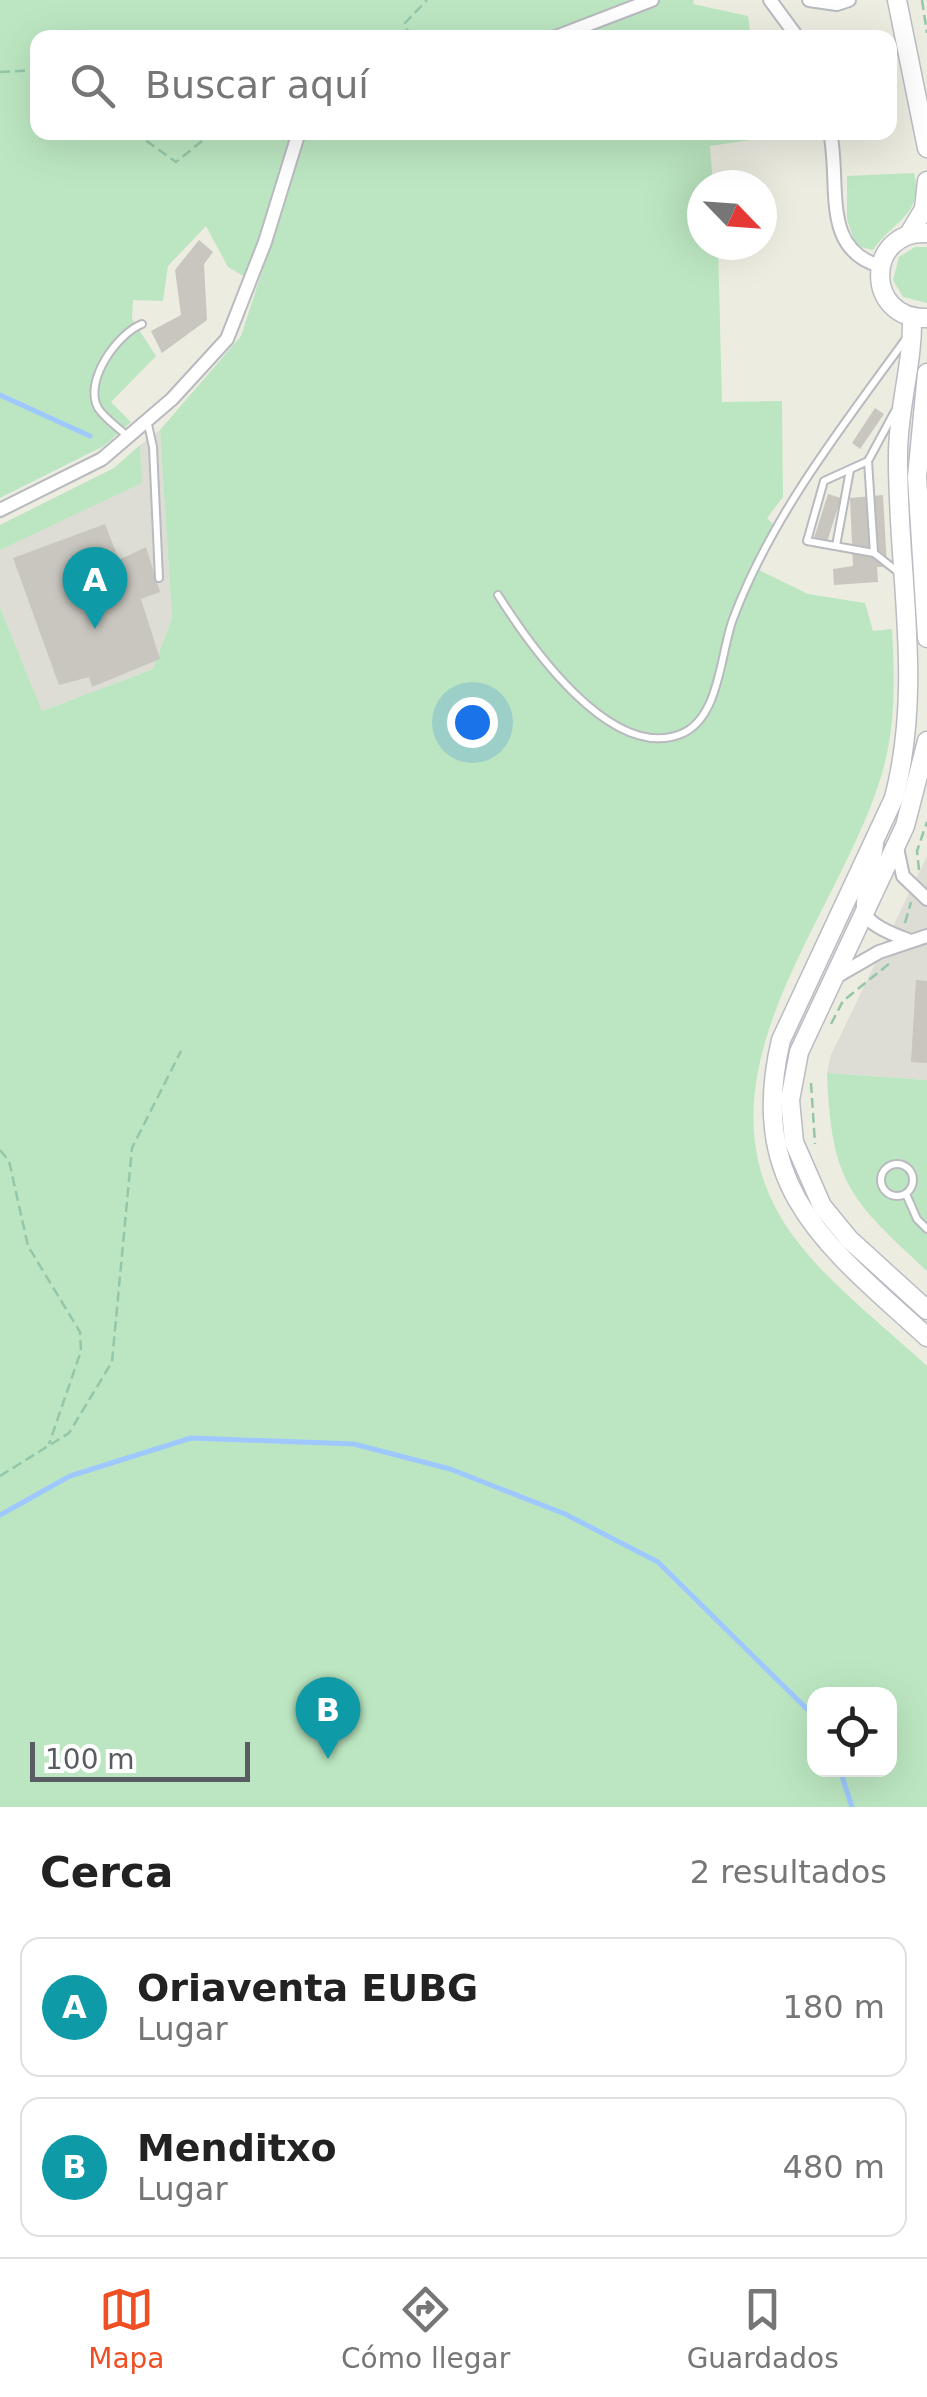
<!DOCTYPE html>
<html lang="es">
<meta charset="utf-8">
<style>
:root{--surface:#fff;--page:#f2f2f2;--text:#222;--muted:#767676;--line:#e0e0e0;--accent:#ef4f25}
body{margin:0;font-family:"DejaVu Sans",sans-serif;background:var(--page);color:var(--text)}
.controls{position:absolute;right:30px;bottom:30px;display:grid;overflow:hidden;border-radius:20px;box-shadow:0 10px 40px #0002}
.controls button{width:90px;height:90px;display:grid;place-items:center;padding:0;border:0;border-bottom:2px solid var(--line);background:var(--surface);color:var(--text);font:50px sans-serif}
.compass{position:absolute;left:687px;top:170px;width:90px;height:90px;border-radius:50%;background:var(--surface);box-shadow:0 10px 40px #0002;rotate:115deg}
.scale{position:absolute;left:30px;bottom:25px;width:220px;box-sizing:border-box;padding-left:10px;border:5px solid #595c62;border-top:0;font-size:28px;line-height:35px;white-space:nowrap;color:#595c62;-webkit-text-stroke:8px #fff;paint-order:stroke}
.you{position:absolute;left:472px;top:722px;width:35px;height:35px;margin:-25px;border:8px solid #fff;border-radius:50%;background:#1a73e8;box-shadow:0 0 0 15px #1a73e833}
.badge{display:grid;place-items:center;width:65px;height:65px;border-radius:50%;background:var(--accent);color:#fff;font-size:32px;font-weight:700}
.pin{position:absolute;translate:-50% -82px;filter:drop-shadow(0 2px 5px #0008)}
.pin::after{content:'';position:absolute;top:52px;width:35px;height:30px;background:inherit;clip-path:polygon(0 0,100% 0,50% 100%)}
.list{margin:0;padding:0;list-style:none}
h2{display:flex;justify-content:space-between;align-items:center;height:130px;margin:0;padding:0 40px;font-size:42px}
h2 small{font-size:32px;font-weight:400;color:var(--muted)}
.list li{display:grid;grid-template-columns:65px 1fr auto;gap:30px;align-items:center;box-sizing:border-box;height:140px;margin:0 20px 20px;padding:0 20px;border:2px solid var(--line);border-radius:20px}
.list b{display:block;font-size:38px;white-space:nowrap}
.list p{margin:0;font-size:32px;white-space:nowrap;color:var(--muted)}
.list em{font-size:32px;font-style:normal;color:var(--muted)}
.icon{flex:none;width:55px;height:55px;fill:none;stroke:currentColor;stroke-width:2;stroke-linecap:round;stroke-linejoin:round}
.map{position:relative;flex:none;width:927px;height:1807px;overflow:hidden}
.search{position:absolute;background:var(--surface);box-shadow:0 10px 40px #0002;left:30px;right:30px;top:30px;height:110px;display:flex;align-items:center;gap:25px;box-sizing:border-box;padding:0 35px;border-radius:20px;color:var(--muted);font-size:38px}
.sheet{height:450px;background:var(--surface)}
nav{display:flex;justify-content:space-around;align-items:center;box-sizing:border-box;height:140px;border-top:2px solid var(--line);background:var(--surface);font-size:28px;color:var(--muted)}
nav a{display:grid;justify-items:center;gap:5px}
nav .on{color:var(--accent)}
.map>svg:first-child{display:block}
</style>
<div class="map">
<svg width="927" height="1807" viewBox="0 0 927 1807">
<rect width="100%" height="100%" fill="#edece1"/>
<!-- industrial -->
<g fill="#ddddd5">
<path d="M160,430l12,188 -19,51 -111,42 -42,-104v-57l141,-67 -1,-38z"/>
<path d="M927,856v224l-100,-7 4,-18z"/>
</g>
<!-- green -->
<g fill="#bce6c1" fill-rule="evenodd">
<path d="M0,0h694l-1,4 55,12 3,21 -713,1v94l725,1 1,5 -54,8 3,39h-11v60h16l4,157 60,-1 1,96 -16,21 6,6 -18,44 53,26 57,9 8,28 19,-2c3,51 4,101 -12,151 -45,143 -196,301 -89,453 31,45 95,95 136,133v441h-927v-1200l42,104 111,-42 19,-51 -12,-188 81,-94 34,-104h-15l-15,45 -17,-10 -22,-41 -38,40 -5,35 -30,-1 -1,19 24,37 -45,46 20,20 -27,24 -104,52zM814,1694h76v76h-76z"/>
<path d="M914,173c11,41 -21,48 -41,77l-17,-4 -9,-27v-43z"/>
<path d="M915,247h12v56l-24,-6 -10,-17 6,-23z"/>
<path d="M140,445l2,38 -142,67v-25l114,-57z"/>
<path d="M827,1073l100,7v191c-78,-72 -96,-89 -100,-198z"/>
</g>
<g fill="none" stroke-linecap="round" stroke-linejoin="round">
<!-- stream -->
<g stroke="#9fc8ff" stroke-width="5">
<path d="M0,395l90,41"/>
<path d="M0,1515l70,-39 121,-38 163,6 96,25 115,45 93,48 156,154"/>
<path d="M840,1770l12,37"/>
</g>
</g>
<!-- building -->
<g fill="#c8c6be">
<path d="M199,240l14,12 -9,12 3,56 -45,33 -11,-22 30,-16 -6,-45z"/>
<path d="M875,408l9,6 -24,35 -8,-6z"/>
<path d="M828,494l13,4 -14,44 -13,-4z"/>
<path d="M883,495l4,72h-10l1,15 -44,3 -1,-16 20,-3 -3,-68z"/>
<path d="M105,524l14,36 27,-13 14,45 -19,7 19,60 -68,28 -3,-10 -30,8 -46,-127z"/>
<path d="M916,980l11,1v82l-16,-1z"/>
</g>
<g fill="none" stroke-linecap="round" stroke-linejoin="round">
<!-- service casing -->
<g stroke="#b9bac0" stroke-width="10">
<g id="service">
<path d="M147,420l6,27 6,131"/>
<path d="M127,436c-8,-8 -23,-18 -29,-28 -15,-27 20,-75 44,-84"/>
<path d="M868,461l-44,20 -17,60 67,12 24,19"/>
<path d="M836,546l14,-76"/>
<path d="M874,553l-6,-92 27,-50"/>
<path d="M498,595c31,49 112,167 183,139 39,-16 39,-80 52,-115 38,-102 108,-191 172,-279"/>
<circle cx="897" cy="1180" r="16"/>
<path d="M906,1194l11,25 10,10"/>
</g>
</g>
<!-- minor casing -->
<g stroke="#b9bac0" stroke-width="16">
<g id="minor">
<path d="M770,0l28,38"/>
<path d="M809,0l28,4 12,-4"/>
<path d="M553,38l99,-38"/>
<path d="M830,132c11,52 -10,117 50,134"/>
<path d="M0,510l102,-51 70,-60 55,-60 38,-97 34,-110"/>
<path d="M877,844c-7,57 -41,70 31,96"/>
<path d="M897,848l6,28 24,23"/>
<path d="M834,978l45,-26 48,-16"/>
</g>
</g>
<!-- secondary casing -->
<g stroke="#babcc3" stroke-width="21">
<g id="secondary">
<path d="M897,0l30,148"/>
<path d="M927,233c-62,-3 -63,87 0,85"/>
<path d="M909,234l15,-25 3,-28"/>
<path d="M912,318c1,46 -14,90 -14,136 -1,117 26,229 -4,344l-113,242c-35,148 46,206 146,297"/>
<path d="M927,373l-10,104 10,161"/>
<path d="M927,741l-22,85 -106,226 -9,48 4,42 28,64 27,33 78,71"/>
</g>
</g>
<!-- path -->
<g stroke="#94c7a9" stroke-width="2.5" stroke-dasharray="10 5" stroke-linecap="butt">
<path d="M922,0l5,33"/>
<path d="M410,38l-5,-15 22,-23"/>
<path d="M0,72l38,-2"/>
<path d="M134,132l42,30 37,-30"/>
<path d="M919,870l-2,-19 10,-29"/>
<path d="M905,923l6,-21"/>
<path d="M831,1024l12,-23 47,-38"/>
<path d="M811,1083l4,61"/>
<path d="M0,1150l9,11 19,85 52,86 1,19 -32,93"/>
<path d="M0,1476l69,-43 43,-71 20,-214 49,-97"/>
</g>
<!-- service -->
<use href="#service" stroke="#fff" stroke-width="6"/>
<!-- minor -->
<use href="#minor" stroke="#fff" stroke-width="12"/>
<!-- secondary -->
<use href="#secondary" stroke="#fff" stroke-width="18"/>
</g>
</svg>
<div class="controls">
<button><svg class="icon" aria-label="locate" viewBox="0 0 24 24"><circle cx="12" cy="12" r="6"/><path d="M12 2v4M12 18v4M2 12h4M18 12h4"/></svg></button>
</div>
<svg class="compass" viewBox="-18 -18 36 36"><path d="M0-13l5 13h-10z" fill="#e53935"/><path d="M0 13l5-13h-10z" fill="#767676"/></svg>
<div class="scale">100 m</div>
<div class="you"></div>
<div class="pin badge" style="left:95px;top:629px;background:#0f9aa8">A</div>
<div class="pin badge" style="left:328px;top:1759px;background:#0f9aa8">B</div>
<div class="search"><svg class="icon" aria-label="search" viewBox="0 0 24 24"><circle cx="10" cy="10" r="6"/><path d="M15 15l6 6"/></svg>Buscar aquí</div>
</div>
<section class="sheet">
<h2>Cerca<small>2 resultados</small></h2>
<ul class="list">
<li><span class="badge" style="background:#0f9aa8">A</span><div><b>Oriaventa EUBG</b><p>Lugar</p></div><em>180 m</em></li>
<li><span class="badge" style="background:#0f9aa8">B</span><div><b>Menditxo</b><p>Lugar</p></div><em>480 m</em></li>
</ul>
</section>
<nav>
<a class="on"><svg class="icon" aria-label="map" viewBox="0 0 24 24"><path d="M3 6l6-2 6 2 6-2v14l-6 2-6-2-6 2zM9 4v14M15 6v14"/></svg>Mapa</a>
<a><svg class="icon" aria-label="directions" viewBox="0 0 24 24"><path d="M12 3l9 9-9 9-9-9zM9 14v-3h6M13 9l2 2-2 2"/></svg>Cómo llegar</a>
<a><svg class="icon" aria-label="saved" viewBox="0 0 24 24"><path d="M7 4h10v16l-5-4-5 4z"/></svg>Guardados</a>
</nav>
